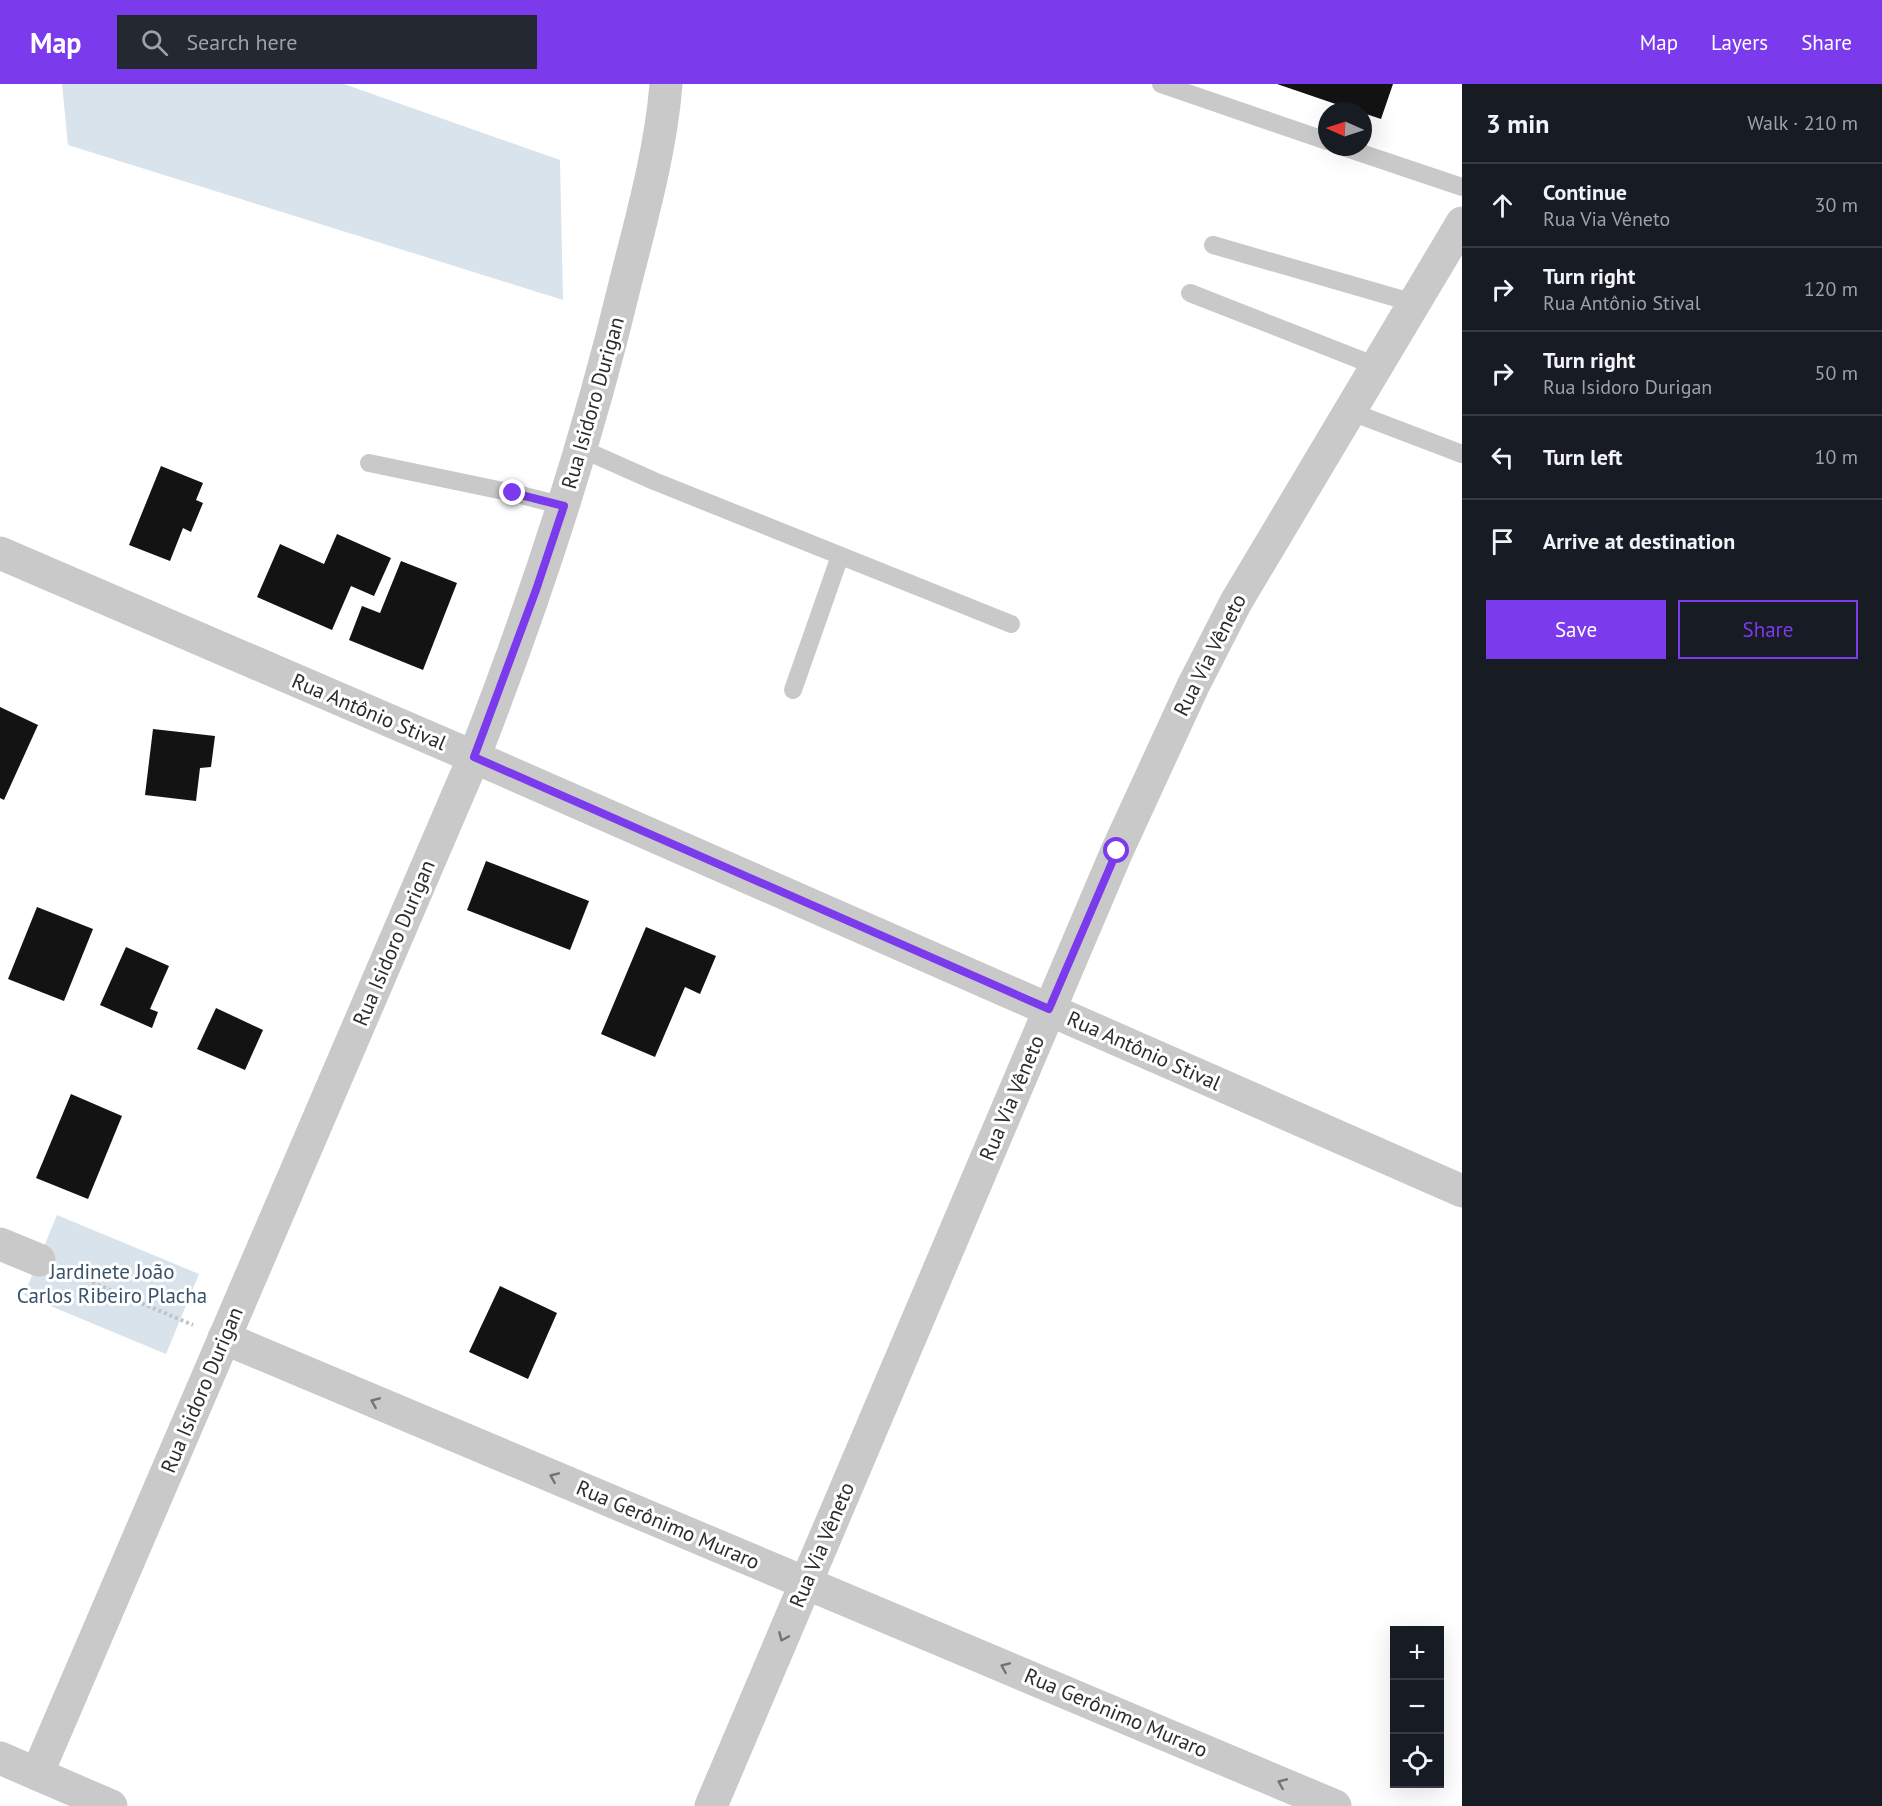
<!DOCTYPE html>
<meta charset="utf-8">
<style>
:root{--surface:#171b24;--page:#242831;--text:#f1f3f6;--muted:#9ea1a6;--line:#363941;--accent:#7c3aed}
body{margin:0;font-family:"PT Sans",sans-serif;background:var(--page);color:var(--text)}
.controls{position:absolute;right:18px;bottom:18px;display:grid;overflow:hidden;border-radius:0px;box-shadow:0 6px 24px #0002}
.controls button{width:54px;height:54px;display:grid;place-items:center;padding:0;border:0;border-bottom:2px solid var(--line);background:var(--surface);color:var(--text);font:30px sans-serif}
.compass{position:absolute;left:1318px;top:18px;width:54px;height:54px;border-radius:50%;background:var(--surface);box-shadow:0 6px 24px #0002;rotate:273deg}
.stop{position:absolute;width:18px;height:18px;margin:-14px;border:4px solid #7c3aed;border-radius:50%;background:#fff}
.stop.end{background:#7c3aed;border-color:#fff;box-shadow:0 2px 6px #0008}
.list{margin:0;padding:0;list-style:none}
h2{display:flex;justify-content:space-between;align-items:center;height:78px;margin:0;padding:0 24px;font-size:26px}
h2 small{font-size:20px;font-weight:400;color:var(--muted)}
.list li{display:grid;grid-template-columns:39px 1fr auto;gap:18px;align-items:center;box-sizing:border-box;height:84px;padding:0 24px;border-top:2px solid var(--line)}
.list b{display:block;font-size:22px;white-space:nowrap}
.list p{margin:0;font-size:20px;white-space:nowrap;color:var(--muted)}
.list em{font-size:20px;font-style:normal;color:var(--muted)}
.actions{display:flex;gap:12px;padding:18px 24px}
.actions a{flex:1;padding:14px 0;border:2px solid var(--accent);border-radius:0px;text-align:center;font-size:21px;color:var(--accent)}
.actions .main{background:var(--accent);color:#fff}
.icon{flex:none;width:33px;height:33px;fill:none;stroke:currentColor;stroke-width:2;stroke-linecap:round;stroke-linejoin:round}
.map{position:relative;flex:none;width:1462px;height:1722px;overflow:hidden}
header{display:flex;align-items:center;gap:36px;box-sizing:border-box;height:84px;padding:0 30px;background:var(--accent);color:#fff}
header strong{font-size:28px}
nav{display:flex;gap:33px;margin-inline-start:auto;font-size:21px}
.search{width:420px;height:54px;background:var(--page);display:flex;align-items:center;gap:15px;box-sizing:border-box;padding:0 21px;border-radius:0px;color:var(--muted);font-size:22px}
main{display:flex}
aside{flex:1;background:var(--surface)}
.map>svg:first-child{display:block}
</style>
<header>
<strong>Map</strong>
<div class="search"><svg class="icon" aria-label="search" viewBox="0 0 24 24"><circle cx="10" cy="10" r="6"/><path d="M15 15l6 6"/></svg>Search here</div>
<nav><a>Map</a><a>Layers</a><a>Share</a></nav>
</header>
<main>
<div class="map">
<svg width="1462" height="1722" viewBox="0 0 1462 1722">
<rect width="100%" height="100%" fill="#fff"/>
<!-- green -->
<g fill="#d8e3eb">
<path d="M62,0h282l216,76 3,140 -495,-155z"/>
<path d="M57,1131l142,59 -33,80 -142,-59z"/>
</g>
<!-- building -->
<g fill="#131313">
<path d="M1277,0h116l-12,35 -18,-6v-2h-7z"/>
<path d="M161,382l42,17 -7,17 7,3 -12,29 -8,-4 -13,33 -41,-16z"/>
<path d="M337,450l54,24 -17,38 -23,-10 -19,44 -75,-33 23,-53 44,20z"/>
<path d="M401,477l56,22 -34,87 -74,-30 13,-34 18,7z"/>
<path d="M0,623l38,18 -34,75 -4,-2z"/>
<path d="M153,645l62,7 -4,31 -11,1 -4,33 -51,-6z"/>
<path d="M486,777l103,40 -19,49 -103,-40z"/>
<path d="M37,823l56,22 -29,72 -56,-22z"/>
<path d="M646,843l70,29 -16,38 -15,-7 -30,70 -54,-23z"/>
<path d="M126,863l43,19 -19,43 8,3 -6,16 -52,-23z"/>
<path d="M216,924l47,22 -18,40 -48,-21z"/>
<path d="M71,1010l51,22 -34,83 -52,-21z"/>
<path d="M500,1202l57,27 -29,66 -59,-27z"/>
</g>
<g fill="none" stroke-linecap="round" stroke-linejoin="round">
<!-- path -->
<path stroke="#c3c3c3" stroke-width="4" stroke-dasharray="3 3" stroke-linecap="butt" d="M70,1189l123,52"/>
<!-- lane -->
<g stroke="#c9c9c9" stroke-width="18">
<path d="M1161,0l166,57"/>
<path d="M1343,63l119,40"/>
<path d="M1213,161l201,58"/>
<path d="M1190,209l186,73"/>
<path d="M1349,327l113,43"/>
<path d="M582,365l72,32 357,143"/>
<path d="M369,379l144,30 51,13"/>
<path d="M793,606l47,-134"/>
</g>
<!-- street -->
<g stroke="#c9c9c9" stroke-width="33">
<path d="M0,469l474,204 988,434"/>
<path d="M0,1160l39,16"/>
<path d="M224,1254l1111,468"/>
<path d="M0,1674l111,48"/>
<path d="M37,1690l437,-1017c61,-156 113,-314 152,-477 16,-63 35,-131 40,-196"/>
<path d="M711,1722l406,-955 76,-165 43,-84 226,-379"/>
</g>
</g>
<!-- one-way arrows -->
<defs><path id="oneway-chevron" d="M-2-3.5L2.5 0L-2 3.5" fill="none" stroke-width="1.6" stroke-linecap="round" stroke-linejoin="round" transform="scale(1.5)"/></defs>
<g stroke="#737373">
<use href="#oneway-chevron" transform="translate(375 1318) rotate(-157)"/>
<use href="#oneway-chevron" transform="translate(554 1393) rotate(-157)"/>
<use href="#oneway-chevron" transform="translate(783 1553) rotate(113)"/>
<use href="#oneway-chevron" transform="translate(1005 1583) rotate(-157)"/>
<use href="#oneway-chevron" transform="translate(1282 1699) rotate(-157)"/>
</g>
<g fill="none" stroke-linecap="round" stroke-linejoin="round">
<!-- route -->
<path stroke="#7c3aed" stroke-width="8" d="M513,409l51,13 -28,84 -62,167 575,252 68,-158"/>
</g>
<g text-anchor="middle" stroke-width="6" stroke-linejoin="round" paint-order="stroke">
<!-- street labels -->
<g font-size="21" fill="#2c2c2c" stroke="#fff">
<text transform="translate(593 319) rotate(-74)" y="7">Rua Isidoro Durigan</text>
<text transform="translate(1210 571) rotate(-63)" y="7">Rua Via Vêneto</text>
<text transform="translate(369 628) rotate(23)" y="7">Rua Antônio Stival</text>
<text transform="translate(394 859) rotate(-67)" y="7">Rua Isidoro Durigan</text>
<text transform="translate(1144 967) rotate(24)" y="7">Rua Antônio Stival</text>
<text transform="translate(1012 1014) rotate(-67)" y="7">Rua Via Vêneto</text>
<text transform="translate(202 1306) rotate(-67)" y="7">Rua Isidoro Durigan</text>
<text transform="translate(668 1441) rotate(23)" y="7">Rua Gerônimo Muraro</text>
<text transform="translate(822 1461) rotate(-67)" y="7">Rua Via Vêneto</text>
<text transform="translate(1116 1629) rotate(23)" y="7">Rua Gerônimo Muraro</text>
</g>
<!-- park labels -->
<g font-size="21" fill="#37526a" stroke="#fff">
<text x="112" y="1195">Jardinete João<tspan x="112" dy="24">Carlos Ribeiro Placha</tspan></text>
</g>
</g>
</svg>
<div class="controls">
<button>+</button>
<button>−</button>
<button><svg class="icon" aria-label="locate" viewBox="0 0 24 24"><circle cx="12" cy="12" r="6"/><path d="M12 2v4M12 18v4M2 12h4M18 12h4"/></svg></button>
</div>
<svg class="compass" viewBox="-18 -18 36 36"><path d="M0-13l5 13h-10z" fill="#e53935"/><path d="M0 13l5-13h-10z" fill="#9ea1a6"/></svg>
<div class="stop" style="left:1117px;top:767px"></div>
<div class="stop end" style="left:513px;top:409px"></div>
</div>
<aside>
<h2>3 min<small>Walk · 210 m</small></h2>
<ul class="list">
<li><svg class="icon" aria-label="ahead" viewBox="0 0 24 24"><path d="M12 20V5M6 11l6-6 6 6"/></svg><div><b>Continue</b><p>Rua Via Vêneto</p></div><em>30 m</em></li>
<li><svg class="icon" aria-label="right" viewBox="0 0 24 24"><path d="M7 20v-9h11M14 6l5 5-5 5"/></svg><div><b>Turn right</b><p>Rua Antônio Stival</p></div><em>120 m</em></li>
<li><svg class="icon" aria-label="right" viewBox="0 0 24 24"><path d="M7 20v-9h11M14 6l5 5-5 5"/></svg><div><b>Turn right</b><p>Rua Isidoro Durigan</p></div><em>50 m</em></li>
<li><svg class="icon" aria-label="left" viewBox="0 0 24 24"><path d="M17 20v-9H6M10 6l-5 5 5 5"/></svg><div><b>Turn left</b></div><em>10 m</em></li>
<li><svg class="icon" aria-label="arrive" viewBox="0 0 24 24"><path d="M6 21V4h12l-3 4 3 4H6"/></svg><div><b>Arrive at destination</b></div></li>
</ul>
<div class="actions"><a class="main">Save</a><a>Share</a></div>
</aside>
</main>
